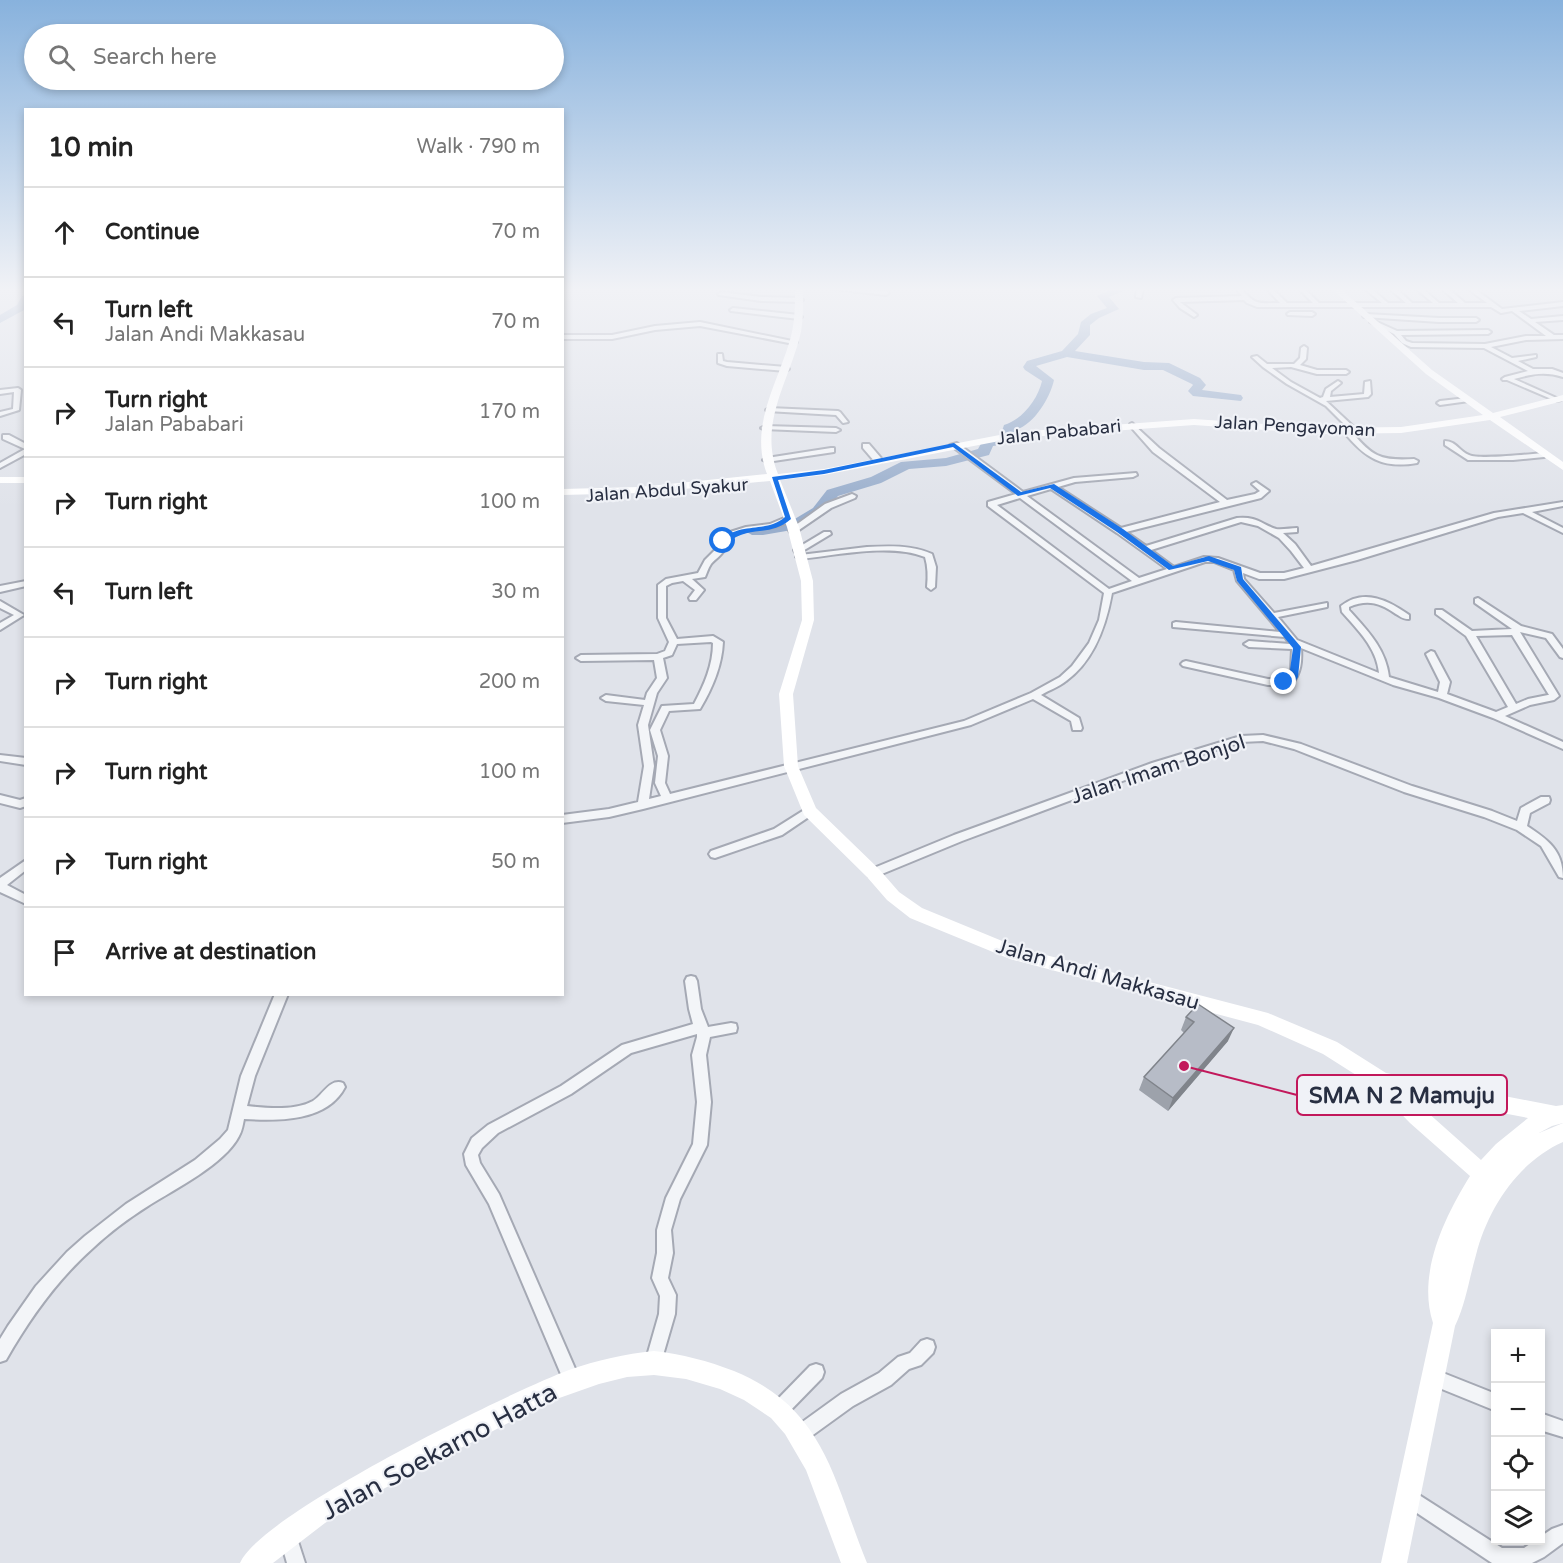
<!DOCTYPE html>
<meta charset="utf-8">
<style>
:root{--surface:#fff;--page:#f6f6f6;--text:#222;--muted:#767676;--line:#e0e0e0}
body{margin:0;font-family:"Varela Round",sans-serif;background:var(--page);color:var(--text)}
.controls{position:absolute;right:18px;bottom:18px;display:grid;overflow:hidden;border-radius:0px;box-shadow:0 3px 9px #0003}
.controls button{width:54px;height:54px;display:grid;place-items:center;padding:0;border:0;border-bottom:2px solid var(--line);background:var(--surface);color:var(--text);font:30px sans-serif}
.stop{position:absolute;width:18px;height:18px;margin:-14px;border:4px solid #1a73e8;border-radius:50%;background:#fff}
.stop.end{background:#1a73e8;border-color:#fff;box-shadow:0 2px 6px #0008}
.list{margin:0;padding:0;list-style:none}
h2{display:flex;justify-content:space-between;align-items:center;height:78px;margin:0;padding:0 24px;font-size:26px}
h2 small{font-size:20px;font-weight:400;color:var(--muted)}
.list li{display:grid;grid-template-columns:39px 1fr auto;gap:18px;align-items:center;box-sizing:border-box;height:90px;padding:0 24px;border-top:2px solid var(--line)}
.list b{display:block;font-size:22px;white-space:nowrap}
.list p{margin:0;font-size:20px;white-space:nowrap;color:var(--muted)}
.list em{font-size:20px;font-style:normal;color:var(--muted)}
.icon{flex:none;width:33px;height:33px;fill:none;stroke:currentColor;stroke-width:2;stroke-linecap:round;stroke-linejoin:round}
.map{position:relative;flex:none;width:1563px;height:1563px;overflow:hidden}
.search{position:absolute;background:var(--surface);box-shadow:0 3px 9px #0003;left:24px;top:24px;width:540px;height:66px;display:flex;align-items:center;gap:15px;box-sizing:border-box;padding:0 21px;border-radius:33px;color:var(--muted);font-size:22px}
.panel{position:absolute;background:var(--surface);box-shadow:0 3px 9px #0003;left:24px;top:108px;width:540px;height:888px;border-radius:0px}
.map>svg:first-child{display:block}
</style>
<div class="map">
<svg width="1563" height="1563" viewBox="0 0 1563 1563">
<rect width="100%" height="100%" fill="#e0e3ea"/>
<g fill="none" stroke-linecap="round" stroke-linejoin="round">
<!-- river -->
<g fill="#99aecc" fill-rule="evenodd">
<path d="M1112,289h16l-19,8 10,12 -20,9 -9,7v10l-15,16 69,11 25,1 31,15 6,7 -4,5 39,5 2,3 -2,3 -48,-5 -5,-5 5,-6 -1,-1 -29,-14h-19l-77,-13 -31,9 18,14c-4,18 -20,45 -39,50l-4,13 -18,3 -4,9 -43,11 -37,3 -28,14 -43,13 -14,18 -10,7 -22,9 -29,5h-11l-7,-4 7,-4 23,-2 18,-5 20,-12 14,-18 44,-13 30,-15 45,-4 32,-9 5,-9 17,-3 4,-12c18,-5 34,-26 38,-44l-17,-11 -2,-3 4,-6 35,-10 16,-17 3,-12 10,-8 16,-6 -10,-12z"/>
<path d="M26,295v14l-26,14v-8l17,-10 5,-9z"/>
</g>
<!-- street casing -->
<g stroke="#a5a9b4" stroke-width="4">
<g id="street">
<path d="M833,289l53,2 3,2 -3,2z"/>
<path d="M1137,289h6l-2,9 -5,-1z"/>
<path d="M1236,289h6c13,17 18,14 38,14l-13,-14h6l14,14h26l-14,-14h6l14,14h63l-17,-14h7l16,14h18l-16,-14h7l15,14h21l-17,-14h7l16,14h19l-16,-14h7l16,14h22l-19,-14h7l27,20 61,-7v4l-44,5 12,8 32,-3v4l-28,2 19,13h9v4l-37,1 -35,7 21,11 24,-3v2l-18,4 15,8h19l11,4v4c-18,-6 -31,-3 -49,2l47,21 -5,1 -49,-21h-4l-1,-1 3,-2 23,-6 -44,-23 -73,-1 -9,-4 -8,-9 -24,-12 5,-1 22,10 91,-1 3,2 -3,2 -87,1 5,6 6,2 73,1 41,-8h20l-34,-25 -11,2 -10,-6h-234l-10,-4 -3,-3 -64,2 16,12 1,1 -3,2 -14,-9 -7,-8 3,-2 66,-2z"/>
<path d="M721,292l40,5 39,1 3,2 -3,2 -39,-1 -42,-6 -1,-1z"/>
<path d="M733,308l66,7 3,2 -3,2 -68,-8 -1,-1z"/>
<path d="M1290,312h22l3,2 -3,2 -24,-1 -1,-1z"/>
<path d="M1366,314l73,4h37l3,2 -3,2h-37l-75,-5 -1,-1z"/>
<path d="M700,322l97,20 -3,2 -94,-18 -45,4 -43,9h-50v-4h50l43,-9z"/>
<path d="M1304,346l3,2 -1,11 -6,6 17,5h29l3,2 -3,2h-29l-26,-7 -19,1 19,14 29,16 3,-1 3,-8 12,-8 3,2 -10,8 -1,6 34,-3 1,-12 5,-1 1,13 -3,3 -42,4 31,29v2l-2,1 -5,-3c22,26 29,31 64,29l4,2 -1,2c-35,6 -52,-5 -74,-32l6,-2 -23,-23 -39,-22 -24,-17 -11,-10 5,-1 10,8h27l6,-6 1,-10z"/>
<path d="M718,354h4l1,7 4,1 59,5 3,2 -3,2 -59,-5 -9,-3z"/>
<path d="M18,388l3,2 -2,20 -19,6v-4l13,-3 1,-17 -14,2v-4z"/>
<path d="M1467,398l3,2 -1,1 -29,4 -3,-2 3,-2z"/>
<path d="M769,408l69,3 2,1 8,10 -5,1 -7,-8 -69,-4 -1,-1z"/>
<path d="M1132,423l27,25 68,52 28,-6 5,-3 -8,-7 4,-2 13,9 -8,7 -135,34 20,14 91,-28c20,-2 24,6 39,11 6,1 15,-1 21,-1v4l-14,1 12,11 16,22 183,-53 69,-11v4l-31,6 31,16v5l-40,-20 -25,4 -141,43 -73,19h-25l-16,-6 1,6 30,34 53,-10v4l-49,10 19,23 82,33c-2,-25 -22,-44 -37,-61l-1,-6c23,-18 47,-6 68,9v4c-6,0 -8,-2 -13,-5 -16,-11 -28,-15 -47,-7v3c18,20 37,39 40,67l49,15 2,-10 -14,-28 5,-3 3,1 16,30 -3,12 49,18 12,-5 -42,-71 -30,-22v-4h6l30,21 40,-2 -37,-26v-4l3,-1 43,28 31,8 11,15v9l-3,-1 -14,-19 -26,-6 39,64 -5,4 -24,5 -25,11 58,26v7l-70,-31 -54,-20 -46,-13 -92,-37c1,13 0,25 -9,36l-3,1h-21l-85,-19 -2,-2 2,-2 3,-1 82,18h18l5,-10 1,-20 -43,-2 -5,-3 5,-3 41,3 -5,-7 -112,-10v-4l3,-1 104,10 -43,-51 -3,-11 -20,-8h-9l-93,31c-6,33 -18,68 -46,88 -7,6 -17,9 -25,14l38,23 3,10 -1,2h-8l-2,-9 -38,-22 -62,26 -328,84 -34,8 -47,6v-8l47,-6 29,-7 6,-36 -6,-41 6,-20 -38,-4 -5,-3 5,-3 39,5 2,-7 10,-15 -3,-18 -73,1 -5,-3 5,-3 76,-1 8,-3 4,-9 -11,-24v-33l8,-6 32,-6 7,-13 12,-12 3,-9 7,-6 19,-6 24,-3 19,-8 4,2c-16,14 -36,8 -54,15 -11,5 -10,9 -15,17 -3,6 -9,9 -13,14 -3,4 -4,9 -6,13l-13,2 12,11 -8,10h-6l-1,-2 6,-8 -12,-9 -11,2 -6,3v32l11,21 36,-3 10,6c-1,24 -11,47 -23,67l-31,2 -9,19 8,26 -3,27 5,11 294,-73 67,-28 29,-16 12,-11 17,-23 10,-23 5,-27 -116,-87v-4l28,-8 -66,-49 7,-2 66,49 51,-14 62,-5 1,2 -4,2 -58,5 -17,5 63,41 99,-26 -67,-50 -23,-26v-2zM1051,489l66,44 50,36 -28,9 -112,-82zM1020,498l112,83 -23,8 -112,-84zM1241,522l17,4 21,12 12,13 13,17 -20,5h-24l-42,-15 -14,-1 -30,10 -23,-17zM1512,635l37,60h-1l-20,4 -12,5 -40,-68zM711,642l2,1c0,22 -9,42 -19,61l-32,2 -12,24 8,26 -3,27 6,13 -12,3 5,-33 -6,-41 9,-32 10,-15 -4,-20 9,-3 5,-11z"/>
<path d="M765,426l71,2 4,2 -4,2 -73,-3 -2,-1z"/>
<path d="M3,435h6l17,9v10l-26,14v-5l25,-14 -22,-10z"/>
<path d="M1445,441c11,0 15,11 24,14 11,5 61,-1 75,-2l4,2 -4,2 -31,3h-45l-23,-15z"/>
<path d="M863,444h6l12,14v4h-6l-12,-14z"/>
<path d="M831,448h3v4l-67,10 -4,-2 4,-2z"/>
<path d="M852,494l4,2 -1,2 -24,10 -35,24h-6l-1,-2 36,-26z"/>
<path d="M824,532h6l1,2 -30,18h-6l-1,-2z"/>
<path d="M867,547c22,-1 44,-2 65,7l4,13 -1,20 -4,3 -4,-3c1,-10 1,-20 -2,-30 -34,-14 -88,-2 -125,2l-4,-2 4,-2z"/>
<path d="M26,581v5l-26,6v-6z"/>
<path d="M0,601l24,14 -24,15v-7l14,-8 -14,-7z"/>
<path d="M1263,735l38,9 111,42 80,25 25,10 4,-13 20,-11h8l1,3 -1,3 -19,10 -3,13c21,14 36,24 36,52l-4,-1 -18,-31 -24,-16 -33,-13 -80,-25 -110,-43 -31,-8 -22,1 -81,25 -198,74 -85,35h-8l-2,-3 2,-3 85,-35 198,-72 89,-27z"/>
<path d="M0,755l26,3v7l-26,-4z"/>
<path d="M0,795l20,5 6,-2v8l-6,2 -20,-5z"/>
<path d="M809,807l5,4 -1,3 -31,21 -67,23 -4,-1 -2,-3 2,-3 63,-22z"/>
<path d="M26,860v10l-19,15 19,10v9l-26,-12v-14z"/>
<path d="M691,976l4,1 2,4 4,28 7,18 23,-4 5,1 1,4 -1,4 -26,5 -4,18 5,47 -4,43 -27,54 -9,31 2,23 -5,25 8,17 -1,19 -16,55 -6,2 -6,-2 -2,-6 14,-49 1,-18 -8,-18 5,-25v-23l9,-32 27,-54 4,-42 -5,-47 5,-18v-3l-66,19 -60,41 -73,39 -16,15 -4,7 2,8 19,31 81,186 -2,6 -6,2 -6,-2 -77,-182 -23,-39 -2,-11 8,-16 16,-13 73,-39 61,-41 71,-21 -4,-15 -4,-28 2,-4z"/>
<path d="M275,994h13l-33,82 -8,30c20,2 48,5 66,-5 10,-6 17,-23 30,-18l2,4c-18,35 -67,34 -101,32 -1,5 -2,12 -5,17 -14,28 -64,53 -91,70 -19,12 -38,26 -55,42 -36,32 -63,70 -87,112l-6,2v-23l8,-13 28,-40 31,-34 18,-16 41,-32 69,-44 25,-21 8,-9 13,-54z"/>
<path d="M927,1339l6,2 2,6 -2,6 -12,12 -12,4 -18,16 -38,21 -47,34 -6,2 -6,-2 -2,-6 2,-6 47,-34 38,-21 19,-16 12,-4 11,-12z"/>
<path d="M816,1364l6,2 2,6 -2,6 -37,38 -6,2 -6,-2 -2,-6 2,-6 37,-38z"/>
<path d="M1433,1369l63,25v17l-69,-28 -2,-6 2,-6z"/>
<path d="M1540,1413l23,8v16l-23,-7z"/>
<path d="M1408,1488l94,60h22l12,-8h4v-3l12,-8 11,-4v18l-19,14 -12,6h-40l-90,-60 -3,-6 3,-6z"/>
<path d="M288,1526l6,3 11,34h-18l-8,-28 3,-6z"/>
</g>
</g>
<!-- street -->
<use href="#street" fill="#f3f5f8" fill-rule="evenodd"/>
<!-- secondary -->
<g fill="#fff" fill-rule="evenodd">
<path d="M795,289h8c0,17 1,34 -4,51 -13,46 -40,86 -21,134l46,-5 191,-37 179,-13 129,9 78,-1 82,-12 -57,-41 -94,-85h9l91,81 61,43 70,-18v6l-63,16 63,45v8l-73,-50 -89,13 -78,1 -129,-9 -179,13 -191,37 -44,5 19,47 14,54 1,39 -21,74 5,72 18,42 63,61 20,23 23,16 97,40 249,65 69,29 49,31 170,33 7,-1v18l-11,3 -13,7 24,-10v19c-45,20 -75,66 -87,113 -7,24 -10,48 -21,71l-48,237h-26l52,-240c-16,-49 11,-105 37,-147l-60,-53 -35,-36 -52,-33 -65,-29 -248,-66 -100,-41 -23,-18 -20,-23 -63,-62 -20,-49 -5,-72 23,-74 -1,-39 -14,-54 -17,-46 -130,12 -78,2v-6l78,-2 127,-13c-18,-48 10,-89 23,-134 5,-17 5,-34 5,-51zM1408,1095l120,23 -32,26 -15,16z"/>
<rect x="0" y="477" width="26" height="6"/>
<path d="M654,1351c28,3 54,10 80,20 92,38 99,109 133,192h-26l-35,-93 -21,-36 -14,-16 -27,-18 -24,-11 -34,-10 -32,-4 -27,2 -28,7 -51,18 -178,94 -45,27 -52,40h-33c20,-49 272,-172 329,-193 28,-10 56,-16 85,-19z"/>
</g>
</g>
<!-- wall -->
<path fill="#9da2ab" d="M1186,1017l42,24 -60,70 -29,-21 5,-13 40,-44 -3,-3z"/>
<!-- shaded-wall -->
<path fill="#80848b" d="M1234,1028l-6,13 -60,70 5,-13z"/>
<!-- building -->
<path fill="#b7bcc7" stroke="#80848b" stroke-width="1.5" d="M1198,1004l36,24 -61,70 -29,-21 50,-55 -8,-5z"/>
<!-- sky -->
<linearGradient id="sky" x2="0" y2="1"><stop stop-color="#88b2dd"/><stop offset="0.57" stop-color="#f1f2f6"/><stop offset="1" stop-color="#f1f2f6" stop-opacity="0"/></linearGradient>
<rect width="1563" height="508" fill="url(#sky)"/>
<!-- route -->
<path fill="#1a73e8" d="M954,443l67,49 33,-8 69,45 50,37 36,-10 32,11 2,12 58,68 -3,30 -3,5 -11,3 -4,-3 9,-5 4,-29 -56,-67 -3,-11 -26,-9 -39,9 -52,-38 -67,-44 -32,8 -65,-49 -129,27 -46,6 13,39c-22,19 -39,5 -65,24l-7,-2c22,-20 46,-7 66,-24l-13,-40 52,-7z"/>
<g text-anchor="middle" stroke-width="4.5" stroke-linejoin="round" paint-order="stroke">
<!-- far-street labels -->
<g font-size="18" fill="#282f42" stroke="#f0f2f7">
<text transform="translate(1295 426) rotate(3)" y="6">Jalan Pengayoman</text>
<text transform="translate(1059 432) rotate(-6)" y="6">Jalan Pababari</text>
<text transform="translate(667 490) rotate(-4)" y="6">Jalan Abdul Syakur</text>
</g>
<!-- street labels -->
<g font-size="21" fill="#282f42" stroke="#f0f2f7">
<text transform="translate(1158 769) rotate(-18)" y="7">Jalan Imam Bonjol</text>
<text transform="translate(1098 974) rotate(16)" y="7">Jalan Andi Makkasau</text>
</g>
<!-- near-street labels -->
<g font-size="26" fill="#282f42" stroke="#f0f2f7">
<text transform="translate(439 1451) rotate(-28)" y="9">Jalan Soekarno Hatta</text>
</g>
</g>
<!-- callouts -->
<path fill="none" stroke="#c2185b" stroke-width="2" d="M1184 1066L1297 1095"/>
<circle fill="#c2185b" stroke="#f0f2f7" stroke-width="2" cx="1184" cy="1066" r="6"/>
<rect fill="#f0f2f7" stroke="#c2185b" stroke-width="2" x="1297" y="1075" width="210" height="40" rx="6"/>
<g font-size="22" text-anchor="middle" font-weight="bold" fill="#282f42">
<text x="1402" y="1103">SMA N 2 Mamuju</text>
</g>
</svg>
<div class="controls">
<button>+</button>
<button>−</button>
<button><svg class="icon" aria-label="locate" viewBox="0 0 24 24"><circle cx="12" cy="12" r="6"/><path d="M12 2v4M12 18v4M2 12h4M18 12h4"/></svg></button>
<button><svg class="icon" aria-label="layers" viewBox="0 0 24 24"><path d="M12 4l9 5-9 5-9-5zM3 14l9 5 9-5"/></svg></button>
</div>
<div class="stop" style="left:723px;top:541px"></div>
<div class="stop end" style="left:1284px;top:682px"></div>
<div class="search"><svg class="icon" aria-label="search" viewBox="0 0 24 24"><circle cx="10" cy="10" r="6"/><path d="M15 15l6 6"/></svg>Search here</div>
<section class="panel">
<h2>10 min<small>Walk · 790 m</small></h2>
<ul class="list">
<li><svg class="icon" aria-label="ahead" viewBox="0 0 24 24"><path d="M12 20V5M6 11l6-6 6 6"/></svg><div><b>Continue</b></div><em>70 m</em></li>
<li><svg class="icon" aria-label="left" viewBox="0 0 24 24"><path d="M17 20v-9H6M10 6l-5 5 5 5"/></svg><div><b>Turn left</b><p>Jalan Andi Makkasau</p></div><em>70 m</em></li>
<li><svg class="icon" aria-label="right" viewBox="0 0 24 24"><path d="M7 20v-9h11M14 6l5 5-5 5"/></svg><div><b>Turn right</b><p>Jalan Pababari</p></div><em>170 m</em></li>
<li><svg class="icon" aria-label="right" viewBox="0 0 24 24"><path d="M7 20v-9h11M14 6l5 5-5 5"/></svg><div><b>Turn right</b></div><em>100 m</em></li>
<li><svg class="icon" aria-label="left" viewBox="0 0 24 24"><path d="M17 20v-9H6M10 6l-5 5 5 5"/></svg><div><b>Turn left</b></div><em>30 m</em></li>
<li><svg class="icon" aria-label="right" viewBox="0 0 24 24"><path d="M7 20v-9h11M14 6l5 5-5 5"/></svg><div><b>Turn right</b></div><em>200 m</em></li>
<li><svg class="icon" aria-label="right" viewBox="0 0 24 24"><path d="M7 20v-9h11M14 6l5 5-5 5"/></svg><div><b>Turn right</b></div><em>100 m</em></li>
<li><svg class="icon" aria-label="right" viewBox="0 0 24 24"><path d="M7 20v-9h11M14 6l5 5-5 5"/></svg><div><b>Turn right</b></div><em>50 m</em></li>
<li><svg class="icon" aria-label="arrive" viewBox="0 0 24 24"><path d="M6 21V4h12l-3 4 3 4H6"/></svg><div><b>Arrive at destination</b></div></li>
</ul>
</section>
</div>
